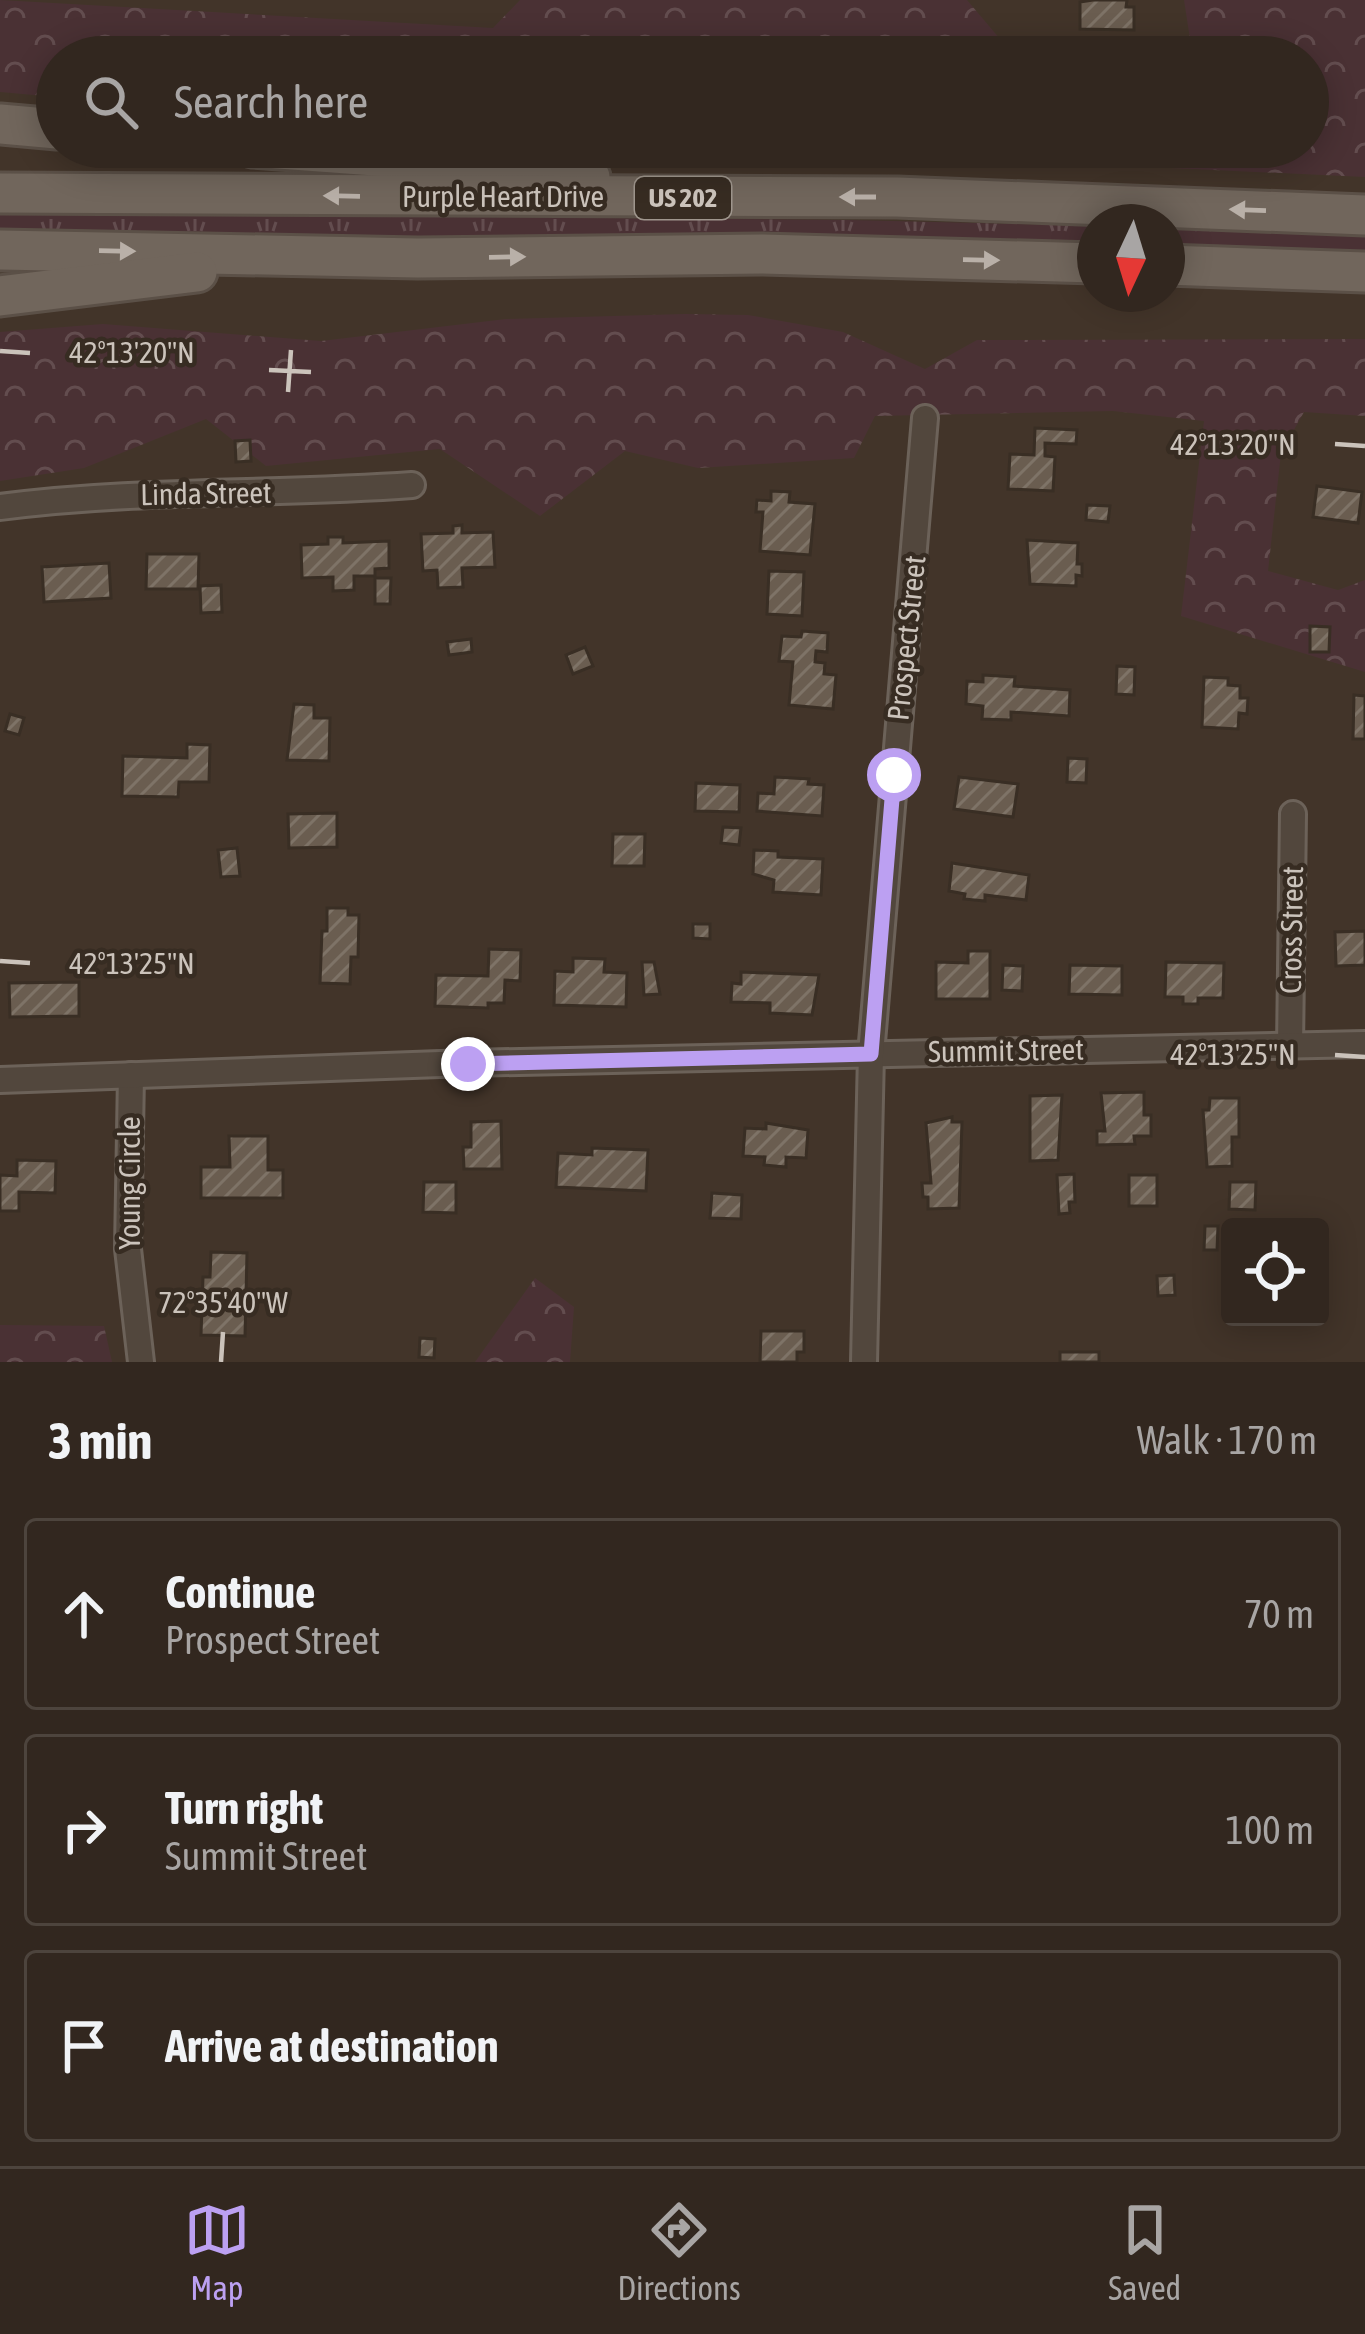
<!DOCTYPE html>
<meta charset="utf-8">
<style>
:root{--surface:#32271f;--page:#3a2f28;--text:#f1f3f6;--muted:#a8a5a4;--line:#4d443d;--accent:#bca0f2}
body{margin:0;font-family:"Asap Condensed",sans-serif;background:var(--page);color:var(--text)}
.controls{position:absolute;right:36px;bottom:36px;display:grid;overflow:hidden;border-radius:12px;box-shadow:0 6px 30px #0003}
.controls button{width:108px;height:108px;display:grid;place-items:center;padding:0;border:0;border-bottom:3px solid var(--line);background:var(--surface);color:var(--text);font:60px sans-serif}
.compass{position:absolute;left:1077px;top:204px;width:108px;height:108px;border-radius:50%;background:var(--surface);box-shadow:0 6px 30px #0003;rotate:184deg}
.stop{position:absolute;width:36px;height:36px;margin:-27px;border:9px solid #bca0f2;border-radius:50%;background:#fff}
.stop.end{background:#bca0f2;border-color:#fff;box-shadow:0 3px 12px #0008}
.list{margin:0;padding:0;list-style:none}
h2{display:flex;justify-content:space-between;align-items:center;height:156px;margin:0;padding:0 48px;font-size:51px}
h2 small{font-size:39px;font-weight:400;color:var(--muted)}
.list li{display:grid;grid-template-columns:78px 1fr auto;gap:36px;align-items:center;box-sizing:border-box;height:192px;margin:0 24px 24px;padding:0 24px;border:3px solid var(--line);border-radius:12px}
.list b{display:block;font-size:45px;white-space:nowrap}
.list p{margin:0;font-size:39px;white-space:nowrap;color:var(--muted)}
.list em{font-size:39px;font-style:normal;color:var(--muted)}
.icon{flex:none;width:66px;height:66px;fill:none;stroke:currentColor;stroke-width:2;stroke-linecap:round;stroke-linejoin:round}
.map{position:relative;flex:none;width:1365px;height:1362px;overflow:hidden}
.search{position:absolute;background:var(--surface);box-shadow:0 6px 30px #0003;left:36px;right:36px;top:36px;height:132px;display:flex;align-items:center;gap:30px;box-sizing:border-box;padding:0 42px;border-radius:66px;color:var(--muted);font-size:45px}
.sheet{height:804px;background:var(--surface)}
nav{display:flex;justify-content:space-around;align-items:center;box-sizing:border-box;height:168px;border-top:3px solid var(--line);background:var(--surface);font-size:33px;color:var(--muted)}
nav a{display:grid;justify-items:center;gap:6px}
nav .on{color:var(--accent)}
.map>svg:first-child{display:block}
</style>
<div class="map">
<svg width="1365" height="1362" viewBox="0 0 1365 1362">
<defs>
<pattern id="grass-tufts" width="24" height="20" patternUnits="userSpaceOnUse" patternTransform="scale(3)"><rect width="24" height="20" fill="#4a3134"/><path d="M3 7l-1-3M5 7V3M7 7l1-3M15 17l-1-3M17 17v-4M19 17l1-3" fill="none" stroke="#634d4f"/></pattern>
<pattern id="forest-crowns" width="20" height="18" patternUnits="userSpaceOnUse" patternTransform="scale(3)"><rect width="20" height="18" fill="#4a3134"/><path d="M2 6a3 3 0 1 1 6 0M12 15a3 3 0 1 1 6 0" fill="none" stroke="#634d4f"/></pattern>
<pattern id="building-hatch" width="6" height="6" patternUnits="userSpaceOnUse" patternTransform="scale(3)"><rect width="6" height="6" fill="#6a5d50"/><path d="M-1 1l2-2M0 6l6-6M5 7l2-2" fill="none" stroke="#7e7367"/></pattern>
</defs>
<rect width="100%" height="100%" fill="#423429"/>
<!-- grass -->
<g fill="url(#grass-tufts)">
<path d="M0,213l850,7 245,6v21l-243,-6 -852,-6z"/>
<path d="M1167,228l198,5v21l-198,-5z"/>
</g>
<!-- forest -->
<g fill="url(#forest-crowns)">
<path d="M0,0l493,28 27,-28h447l33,39 105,10 86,-4 -7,-45h181v177l-644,-30h587v-90h-1251v40l-57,-5z"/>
<path d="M685,314l63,1 95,17 82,37 52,-29 388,-1v77l-61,-4 -23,41 -13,118 70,19 27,-10v92l-184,-56 23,-195 -91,-10 -238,5 -21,42 -156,10 -73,-17 -85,65 -100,-67 -174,17 -60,-47 -122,49 -84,13v-149l103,-8 218,17 185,-22z"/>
<path d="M535,1278l39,29 -4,55h-95z"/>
<path d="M0,1325l104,1 8,36h-112z"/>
</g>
<!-- building -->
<g fill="url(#building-hatch)" stroke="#392e24" stroke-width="3">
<path d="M1093,0h34l-1,7h8v23l-54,-1v-27z"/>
<path d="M1035,428l42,2 -1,14 -31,-1v13l10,1 -2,34 -45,-2 2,-35 24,1z"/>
<path d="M250,440l1,21 -15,1 -1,-21z"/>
<path d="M1317,486l45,6 -4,31 -45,-6z"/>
<path d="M771,491l19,1 -1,10 26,2 -5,51 -50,-4 3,-39h-7l1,-12 14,1z"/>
<path d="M1087,505l23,1 -2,16 -22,-2z"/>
<path d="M462,525v8l31,-1 2,35 -33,1 1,19 -25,1 -1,-18 -14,1 -2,-37 32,-1v-7z"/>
<path d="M328,537h15v6l46,-2v27l-14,1v7h-21v14l-21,1v-14l-31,1 -1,-33 27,-1z"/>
<path d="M1027,540l51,3 -1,21h5v12l-6,-1v11l-46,-2z"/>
<path d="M147,554h52l-1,35h-52z"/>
<path d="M109,563l2,35 -67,4 -2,-35z"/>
<path d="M769,571l35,1 -2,44 -35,-2z"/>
<path d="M375,578h16l-1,26h-15z"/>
<path d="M221,585l1,27 -21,1 -1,-27z"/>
<path d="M1310,626l20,1 -1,25h-19z"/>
<path d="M802,631l26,2 -1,19 -11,-1 -1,11 10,1 -1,11 12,1 -3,34 -44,-4 4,-43 -14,-1 3,-25 19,1z"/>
<path d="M471,639l1,13 -23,3 -2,-13z"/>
<path d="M585,647l8,19 -20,8 -7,-19z"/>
<path d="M1117,666l18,1 -1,28 -18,-1z"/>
<path d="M983,675l32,2 -1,9 56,4 -1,26 -58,-4v8l-29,-1 1,-13 -17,-2 1,-23 16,1z"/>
<path d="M1204,677l24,1v7l12,1v12h8l-1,16 -8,-1 -1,16 -36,-2z"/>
<path d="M1354,695l11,1v43h-12z"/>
<path d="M294,704l20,1v13h16l-1,43 -42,-1z"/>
<path d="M10,714l14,4 -5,17 -14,-4z"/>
<path d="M187,744l23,1 -1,37h-30l-1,15 -56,-1 1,-40 64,2z"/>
<path d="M1068,758l19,1 -1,24 -19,-1z"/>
<path d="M775,777l34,2 -1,5 16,1 -2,31 -65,-5 1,-18 16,1z"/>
<path d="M959,777l59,7 -5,33 -59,-8z"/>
<path d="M696,783l44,2 -1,27 -44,-1z"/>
<path d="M337,813v34l-48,1 -1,-34z"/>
<path d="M723,827l18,1 -2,17 -18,-2z"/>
<path d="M613,834h32l-1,32h-32z"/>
<path d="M237,848l3,28 -19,1 -3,-27z"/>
<path d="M754,850l24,1v6l45,2 -2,36 -48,-3 1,-12 -21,-6z"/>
<path d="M952,863l77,12 -3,25 -41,-5v6l-21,-2 1,-5 -16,-3z"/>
<path d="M327,908h21v7h11l-1,42h-7l-1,27 -30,-1 2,-52h5z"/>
<path d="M693,924h17v15l-17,-1z"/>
<path d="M1365,931v34l-29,1 -1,-34z"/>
<path d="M489,949l32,1 -1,31 -15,-1 -1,23h-16v5l-53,-2 1,-31 52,1z"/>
<path d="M968,951h22v48h-54v-37l32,1z"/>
<path d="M573,958l32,1 -1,13 23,1 -1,34 -72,-2 1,-34 18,1z"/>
<path d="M642,962h12l6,32 -16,1z"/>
<path d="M1166,962l58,1 -1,35h-25v6h-15v-7h-18z"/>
<path d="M1003,965l20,1 -1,25 -20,-1z"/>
<path d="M1070,965l52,1v29l-53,-1z"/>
<path d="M741,972l78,3 -7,40 -42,-2v-10l-39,-1 1,-19 9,1z"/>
<path d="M79,982v34l-69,1 -1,-34z"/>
<path d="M1144,1092v23h7v21h-17l1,8 -38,1v-14h8l-4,-38z"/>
<path d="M1062,1095l-4,65 -28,1v-65z"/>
<path d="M1210,1098h29v39h-7v29l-25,1 -4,-57h6z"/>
<path d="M952,1117v5h10l-3,86 -31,1v-12h-5l-1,-14h9l-5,-60z"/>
<path d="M501,1121l1,48h-38l-1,-22h8v-25z"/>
<path d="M766,1123l42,7 -2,28 -20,-1v10l-22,-2 1,-8 -22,-1 2,-28 21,1z"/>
<path d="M229,1136h39v34h15v28h-82v-31h29z"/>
<path d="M592,1148l56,2 -2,41 -90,-4 2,-34 34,2z"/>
<path d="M17,1160l39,1 -1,32 -36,-1v19h-19v-36l17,1z"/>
<path d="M1074,1174l1,28h-6l1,11 -11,1 -2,-39z"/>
<rect x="1129" y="1175" width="28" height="31"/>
<path d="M424,1182h32v31l-33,-1z"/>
<path d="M1230,1182h26l-1,28 -26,-1z"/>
<path d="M712,1193l30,2 -1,24 -31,-1z"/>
<path d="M1205,1226h13l-1,24h-13z"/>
<path d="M211,1252l36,1 -2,83 -44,-1 2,-58h7z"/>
<path d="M1174,1275l1,20 -17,1 -1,-20z"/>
<path d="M761,1331h43v21h-7v10h-37z"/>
<path d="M420,1338l15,1 -1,19 -15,-1z"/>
<rect x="1060" y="1352" width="39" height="10"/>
</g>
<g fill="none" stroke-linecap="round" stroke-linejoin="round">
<!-- street casing -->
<g stroke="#6c6259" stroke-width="30">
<g id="street">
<path d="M0,507c137,-18 275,-12 412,-22"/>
<path d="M1290,1047l3,-233"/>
<path d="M131,1075l-3,174 13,113"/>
<path d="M0,1080l468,-17 897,-19"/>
<path d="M864,1362l7,-308 54,-636"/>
</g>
</g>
<!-- primary casing -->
<g stroke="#5b5047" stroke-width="45">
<g id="primary">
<path d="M0,124l57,5"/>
<path d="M252,147l232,17 106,13"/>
<path d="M0,193l897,4 468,18"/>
<path d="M0,250l418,8 344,-4 333,9"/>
<path d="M1167,265l198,7"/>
<path d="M0,296l197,-24"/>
</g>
</g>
<!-- street -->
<use href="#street" stroke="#52473d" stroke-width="24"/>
<!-- primary -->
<use href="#primary" stroke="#71665c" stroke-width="39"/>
</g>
<!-- one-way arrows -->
<defs><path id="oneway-solid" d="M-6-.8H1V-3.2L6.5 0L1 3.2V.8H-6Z" transform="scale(3)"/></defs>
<g fill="#b9b0a8">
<use href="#oneway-solid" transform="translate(342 196) rotate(-179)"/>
<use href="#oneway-solid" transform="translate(858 197) rotate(180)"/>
<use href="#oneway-solid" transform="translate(1248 210) rotate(-178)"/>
<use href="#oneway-solid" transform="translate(117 251) rotate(1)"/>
<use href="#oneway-solid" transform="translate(507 257) rotate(-1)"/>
<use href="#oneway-solid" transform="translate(981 260) rotate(1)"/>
</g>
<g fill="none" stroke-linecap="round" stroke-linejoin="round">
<!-- route -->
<path stroke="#bca0f2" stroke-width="15" d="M468,1064l403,-10 23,-279"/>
</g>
<!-- ticks -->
<path fill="none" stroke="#cbc3bb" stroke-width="4.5" d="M0,351l30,2M269,370l42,2M288,392l3,-42M1335,444l30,2M0,961l30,2M1335,1055l30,2M221,1362l2,-30"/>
<g text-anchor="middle" stroke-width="9" stroke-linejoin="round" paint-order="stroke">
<!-- shield labels -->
<rect fill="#372c22" stroke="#9f968d" stroke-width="3" x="635" y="177" width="96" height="42" rx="9"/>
<g font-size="27" font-weight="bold" fill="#cbc3bb">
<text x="683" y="207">US 202</text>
</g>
<!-- street labels -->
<g font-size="30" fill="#cbc3bb" stroke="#372c22">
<text x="503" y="207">Purple Heart Drive</text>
<text transform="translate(206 494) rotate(-1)" y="10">Linda Street</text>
<text transform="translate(907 638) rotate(-84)" y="10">Prospect Street</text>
<text transform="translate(1292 930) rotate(-89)" y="10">Cross Street</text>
<text transform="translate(1006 1051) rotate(-1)" y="10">Summit Street</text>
<text transform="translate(130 1183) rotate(-90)" y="10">Young Circle</text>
</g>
</g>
<g font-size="30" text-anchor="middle" fill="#cbc3bb" stroke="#372c22" stroke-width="9" stroke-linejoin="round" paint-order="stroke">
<text x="132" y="363">42°13'20"N</text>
<text x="1233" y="455">42°13'20"N</text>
<text x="132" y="974">42°13'25"N</text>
<text x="1233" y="1065">42°13'25"N</text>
<text x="223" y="1313">72°35'40"W</text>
</g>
</svg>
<div class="controls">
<button><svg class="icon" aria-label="locate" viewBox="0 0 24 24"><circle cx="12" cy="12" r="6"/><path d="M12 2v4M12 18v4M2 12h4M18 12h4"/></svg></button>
</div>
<svg class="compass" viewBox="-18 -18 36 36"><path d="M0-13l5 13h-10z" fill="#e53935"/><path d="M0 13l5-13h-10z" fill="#a8a5a4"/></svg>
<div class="stop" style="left:894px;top:775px"></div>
<div class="stop end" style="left:468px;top:1064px"></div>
<div class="search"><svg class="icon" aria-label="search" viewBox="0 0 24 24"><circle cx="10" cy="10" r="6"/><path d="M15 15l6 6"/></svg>Search here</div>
</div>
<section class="sheet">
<h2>3 min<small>Walk · 170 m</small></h2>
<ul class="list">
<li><svg class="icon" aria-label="ahead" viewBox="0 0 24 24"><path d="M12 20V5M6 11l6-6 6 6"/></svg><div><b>Continue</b><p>Prospect Street</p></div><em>70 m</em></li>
<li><svg class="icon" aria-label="right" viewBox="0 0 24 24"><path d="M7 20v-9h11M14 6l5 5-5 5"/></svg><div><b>Turn right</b><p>Summit Street</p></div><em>100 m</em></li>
<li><svg class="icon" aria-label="arrive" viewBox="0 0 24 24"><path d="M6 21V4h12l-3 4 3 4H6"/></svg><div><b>Arrive at destination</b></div></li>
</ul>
</section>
<nav>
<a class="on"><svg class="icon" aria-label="map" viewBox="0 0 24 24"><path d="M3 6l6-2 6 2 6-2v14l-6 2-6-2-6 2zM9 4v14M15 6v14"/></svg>Map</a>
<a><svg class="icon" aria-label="directions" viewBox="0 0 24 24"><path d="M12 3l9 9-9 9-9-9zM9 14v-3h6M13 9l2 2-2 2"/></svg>Directions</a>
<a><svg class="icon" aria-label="saved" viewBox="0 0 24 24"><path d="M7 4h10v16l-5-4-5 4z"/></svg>Saved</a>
</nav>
